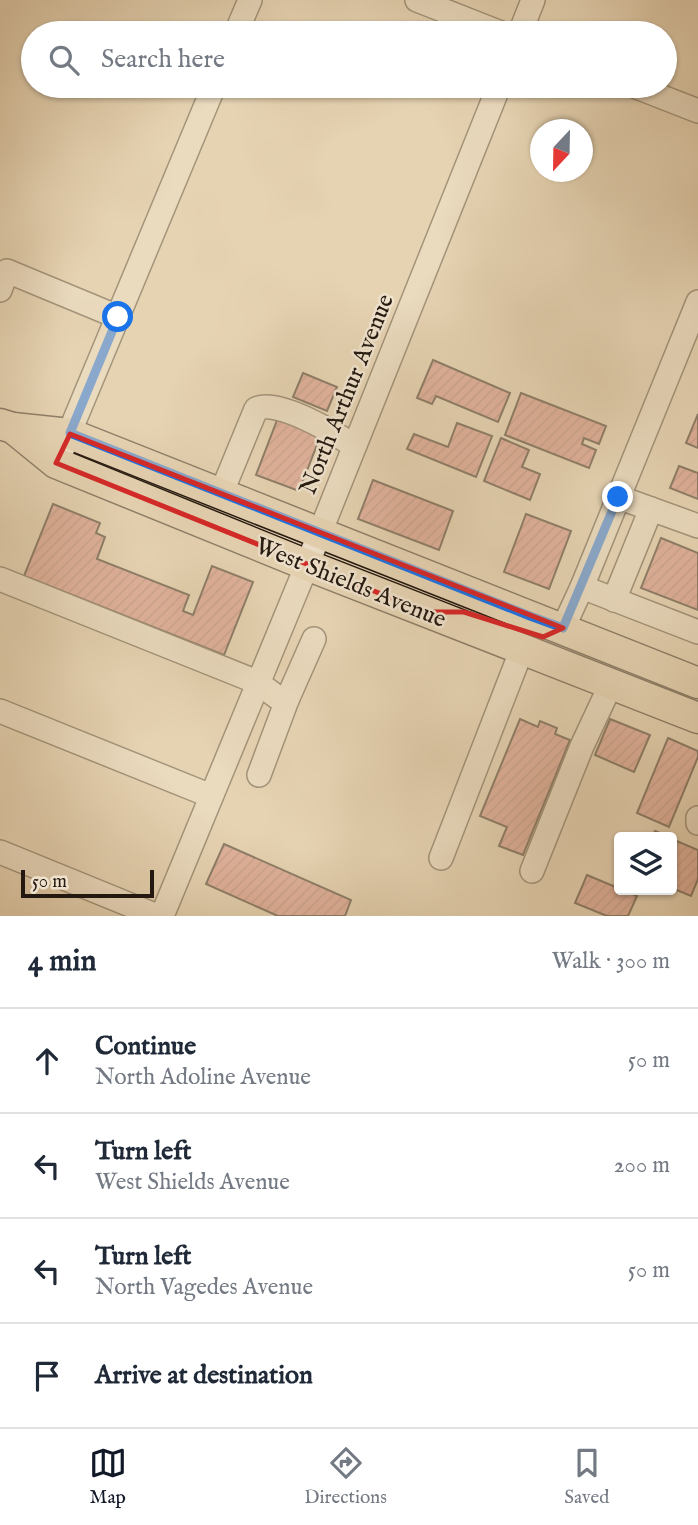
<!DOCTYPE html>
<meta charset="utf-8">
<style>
:root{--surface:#fff;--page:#f6f6f7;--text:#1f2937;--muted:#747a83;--line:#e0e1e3;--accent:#111827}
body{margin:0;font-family:"IM FELL English",serif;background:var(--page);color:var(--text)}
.controls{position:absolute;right:21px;bottom:21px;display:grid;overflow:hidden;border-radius:7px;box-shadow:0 2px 5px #0004}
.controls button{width:63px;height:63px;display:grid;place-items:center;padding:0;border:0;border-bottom:2px solid var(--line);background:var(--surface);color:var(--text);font:35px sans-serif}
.compass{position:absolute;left:530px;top:119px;width:63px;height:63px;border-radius:50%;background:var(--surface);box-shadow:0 2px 5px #0004;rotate:202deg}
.scale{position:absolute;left:21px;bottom:18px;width:133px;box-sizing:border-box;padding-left:7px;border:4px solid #241910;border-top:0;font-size:19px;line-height:24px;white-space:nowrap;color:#241910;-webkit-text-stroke:5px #efe2cd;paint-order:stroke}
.stop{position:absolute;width:21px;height:21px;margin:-16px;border:5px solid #1a73e8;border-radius:50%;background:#fff}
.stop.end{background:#1a73e8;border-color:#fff;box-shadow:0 2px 7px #0008}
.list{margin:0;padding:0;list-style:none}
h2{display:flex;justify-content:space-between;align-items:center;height:91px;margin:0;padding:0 28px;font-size:30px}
h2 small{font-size:23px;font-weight:400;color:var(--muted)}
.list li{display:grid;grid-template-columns:46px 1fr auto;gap:21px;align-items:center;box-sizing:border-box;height:105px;padding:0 28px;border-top:2px solid var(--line)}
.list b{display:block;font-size:26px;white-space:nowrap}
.list p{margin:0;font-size:23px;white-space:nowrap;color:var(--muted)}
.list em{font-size:23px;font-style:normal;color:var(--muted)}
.icon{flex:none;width:38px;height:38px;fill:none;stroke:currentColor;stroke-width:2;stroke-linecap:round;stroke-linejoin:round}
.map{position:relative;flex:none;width:698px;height:916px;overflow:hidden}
.search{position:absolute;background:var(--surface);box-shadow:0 2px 5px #0004;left:21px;right:21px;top:21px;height:77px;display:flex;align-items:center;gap:18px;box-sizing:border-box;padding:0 24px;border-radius:38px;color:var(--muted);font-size:26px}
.sheet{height:511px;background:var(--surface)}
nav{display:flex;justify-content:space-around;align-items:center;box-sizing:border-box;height:98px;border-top:2px solid var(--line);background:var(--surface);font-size:19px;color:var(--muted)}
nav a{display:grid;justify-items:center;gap:4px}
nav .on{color:var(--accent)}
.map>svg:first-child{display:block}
</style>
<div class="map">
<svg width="698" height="916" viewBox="0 0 698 916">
<defs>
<pattern id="building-hatch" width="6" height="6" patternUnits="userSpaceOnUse" patternTransform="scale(1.75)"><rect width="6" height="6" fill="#dc8b81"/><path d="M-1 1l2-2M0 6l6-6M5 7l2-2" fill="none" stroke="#b27168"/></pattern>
</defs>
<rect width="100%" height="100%" fill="#e6d3b2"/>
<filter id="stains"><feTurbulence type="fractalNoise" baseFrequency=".00286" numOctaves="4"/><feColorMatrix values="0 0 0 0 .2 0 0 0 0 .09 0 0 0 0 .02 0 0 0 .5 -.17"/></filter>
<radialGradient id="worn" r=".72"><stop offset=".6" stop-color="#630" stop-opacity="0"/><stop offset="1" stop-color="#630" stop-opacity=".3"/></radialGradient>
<!-- building -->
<g fill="url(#building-hatch)" stroke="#241910" stroke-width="2">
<path d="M433,360l77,33 -12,29 -62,-26 -4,8 -15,-6z"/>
<path d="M303,373l34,14 -10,24 -34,-14z"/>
<path d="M521,393l85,33 -7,18 -15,-6 -2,6 14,6 -7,18 -84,-33z"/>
<path d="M698,414v34l-12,-5z"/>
<path d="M279,415l43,17 -23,59 -43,-16z"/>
<path d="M457,423l35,13 -16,41 -69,-28 7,-15 34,13z"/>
<path d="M501,438l28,12 -7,17 18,7 -10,26 -46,-19z"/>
<path d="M679,466l19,7v26l-28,-11z"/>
<path d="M373,480l80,31 -14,39 -81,-31z"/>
<path d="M53,504l47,19 -4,10 9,4 -8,22 92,36 -6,16 10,4 19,-49 41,16 -29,73 -200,-79z"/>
<path d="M526,514l45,17 -22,58 -45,-17z"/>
<path d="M661,538l37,15v57l-57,-22z"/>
<path d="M520,719l18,8 2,-6 17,7 -2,6 15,6 -47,115 -24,-9 8,-19 -27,-11z"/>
<path d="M610,719l40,16 -16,37 -39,-17z"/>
<path d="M668,738l30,13v6l-29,70 -32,-14z"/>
<path d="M655,831l14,6h-17z"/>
<path d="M672,839l26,11v29l-7,17 -19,-8z"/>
<path d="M224,844l127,56 -6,16h-67l-72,-32z"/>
<path d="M587,875l50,21 -9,20h-21l-32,-13z"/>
</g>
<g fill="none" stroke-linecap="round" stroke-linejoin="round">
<!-- minor casing -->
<g stroke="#544838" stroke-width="26">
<g id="minor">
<path d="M417,0l84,33"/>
<path d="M236,33l14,-33"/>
<path d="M520,33l13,-33"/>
<path d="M634,86l64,25"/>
<path d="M0,290l7,-19 111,46"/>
<path d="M63,448l151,-362"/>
<path d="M221,494l35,-85c21,-11 79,24 98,37"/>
<path d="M618,497l80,29"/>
<path d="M0,579l257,103 20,15 10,3 27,-61"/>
<path d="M582,587l116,45"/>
<path d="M614,600l37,-91"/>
<path d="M563,628l19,-41 116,-285"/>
<path d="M0,711l211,85"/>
<path d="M259,775l28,-75"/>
<path d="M698,818v5"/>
<path d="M0,852l157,64"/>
<path d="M441,858l81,-209"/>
<path d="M532,871l50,-125 29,-62"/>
<path d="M162,916l145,-351 192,-479"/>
</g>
</g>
<!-- major casing -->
<g stroke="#241910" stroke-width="33">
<g id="major">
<path d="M0,424l13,4 57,6 628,249"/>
<path d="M13,428l43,35 251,102 391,153"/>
</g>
</g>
<!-- minor -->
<use href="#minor" stroke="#efe2cd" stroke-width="23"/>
<!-- major -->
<use href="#major" stroke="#e6d3b2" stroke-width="30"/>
</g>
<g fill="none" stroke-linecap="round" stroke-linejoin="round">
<!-- route -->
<path stroke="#1a73e8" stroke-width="9" d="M118,317l-48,116 460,183 33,12 55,-131"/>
</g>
<!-- marked area -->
<path d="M0 0H698V916H0ZM70,434l493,194 -20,9 -79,-25h-38l-370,-149z" fill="#e6d3b2" fill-opacity=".55" fill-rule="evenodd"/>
<path fill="none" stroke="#d62828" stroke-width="5" stroke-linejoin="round" d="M70,434l493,194 -20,9 -79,-25h-38l-370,-149z"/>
<g text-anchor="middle" stroke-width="5" stroke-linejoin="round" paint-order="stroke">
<!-- street labels -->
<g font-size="24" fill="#241910" stroke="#efe2cd">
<text transform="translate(346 394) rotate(-68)" y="8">North Arthur Avenue</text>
<text transform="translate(351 582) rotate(22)" y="8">West Shields Avenue</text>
</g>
</g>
<rect width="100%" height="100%" filter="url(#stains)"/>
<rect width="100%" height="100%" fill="url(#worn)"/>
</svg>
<div class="controls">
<button><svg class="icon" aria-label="layers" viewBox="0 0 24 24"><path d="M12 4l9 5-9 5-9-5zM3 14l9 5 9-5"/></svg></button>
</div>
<svg class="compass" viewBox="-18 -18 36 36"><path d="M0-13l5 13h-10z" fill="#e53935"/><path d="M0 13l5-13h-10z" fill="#747a83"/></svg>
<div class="scale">50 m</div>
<div class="stop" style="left:118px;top:317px"></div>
<div class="stop end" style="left:618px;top:497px"></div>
<div class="search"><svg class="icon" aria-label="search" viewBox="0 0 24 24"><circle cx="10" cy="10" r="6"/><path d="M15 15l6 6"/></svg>Search here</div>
</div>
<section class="sheet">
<h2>4 min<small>Walk · 300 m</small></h2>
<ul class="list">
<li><svg class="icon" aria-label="ahead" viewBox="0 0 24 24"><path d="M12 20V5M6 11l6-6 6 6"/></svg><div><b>Continue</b><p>North Adoline Avenue</p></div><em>50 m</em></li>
<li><svg class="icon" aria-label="left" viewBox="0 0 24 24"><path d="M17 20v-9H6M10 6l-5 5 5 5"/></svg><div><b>Turn left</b><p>West Shields Avenue</p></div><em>200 m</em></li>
<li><svg class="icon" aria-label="left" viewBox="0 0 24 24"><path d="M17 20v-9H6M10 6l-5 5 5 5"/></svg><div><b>Turn left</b><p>North Vagedes Avenue</p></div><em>50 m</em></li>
<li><svg class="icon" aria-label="arrive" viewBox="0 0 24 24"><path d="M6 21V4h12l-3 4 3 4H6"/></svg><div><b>Arrive at destination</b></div></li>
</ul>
</section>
<nav>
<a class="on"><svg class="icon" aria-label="map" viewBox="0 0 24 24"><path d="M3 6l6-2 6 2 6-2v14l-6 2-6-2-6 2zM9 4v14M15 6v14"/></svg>Map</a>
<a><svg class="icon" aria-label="directions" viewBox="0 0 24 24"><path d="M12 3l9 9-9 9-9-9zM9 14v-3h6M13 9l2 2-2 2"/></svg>Directions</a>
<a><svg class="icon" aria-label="saved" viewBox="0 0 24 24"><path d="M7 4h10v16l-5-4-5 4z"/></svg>Saved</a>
</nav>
